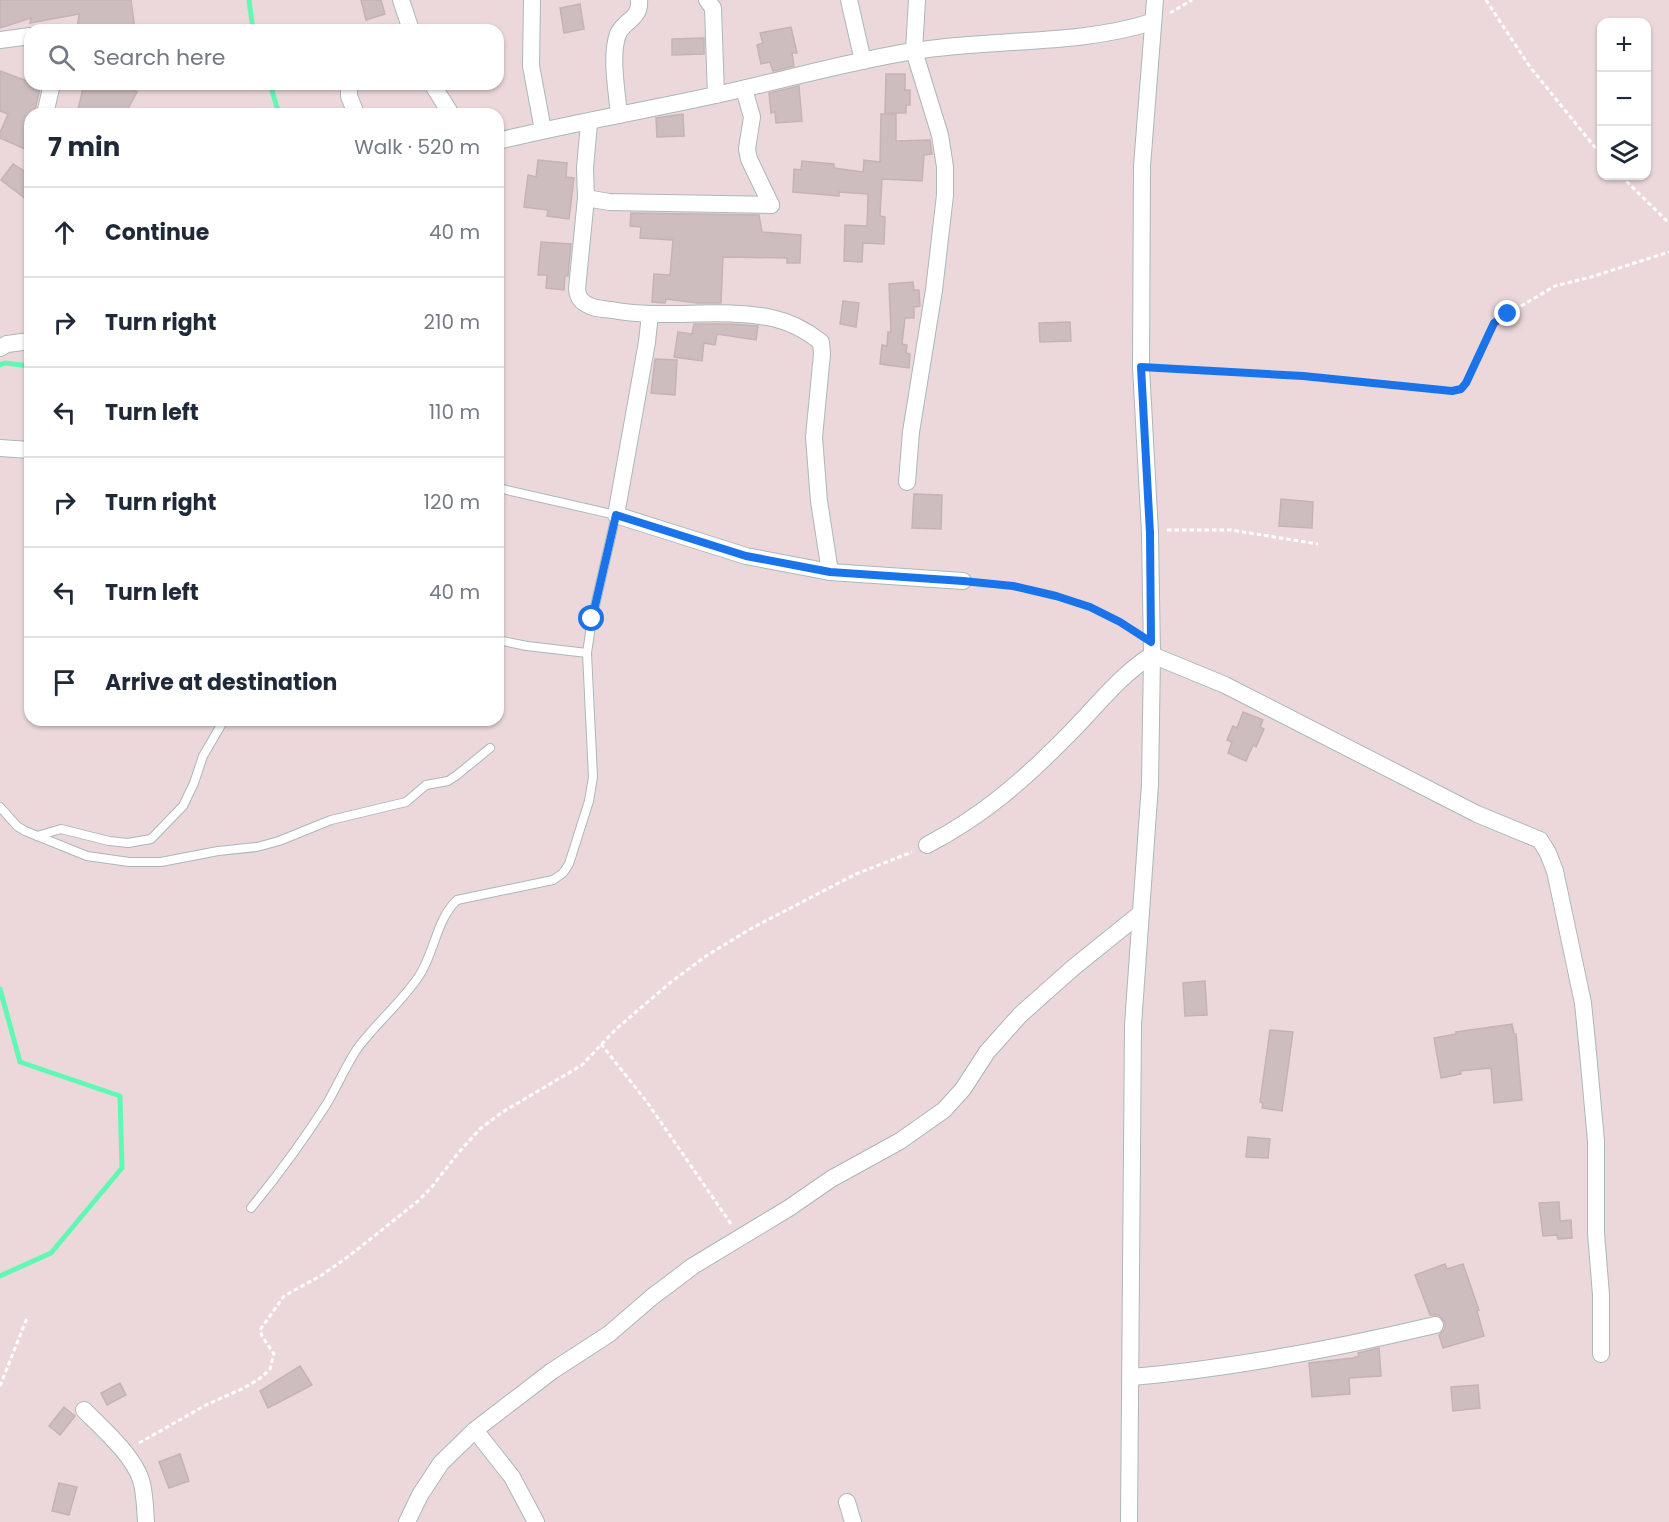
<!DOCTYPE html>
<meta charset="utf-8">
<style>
:root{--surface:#fff;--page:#f6f6f7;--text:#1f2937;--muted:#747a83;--line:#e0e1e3}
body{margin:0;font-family:Poppins,sans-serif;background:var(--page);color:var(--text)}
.controls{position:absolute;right:18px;top:18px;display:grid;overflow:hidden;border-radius:12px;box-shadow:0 2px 4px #0004}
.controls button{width:54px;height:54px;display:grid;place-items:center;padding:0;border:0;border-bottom:2px solid var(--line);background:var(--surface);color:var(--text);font:30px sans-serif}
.stop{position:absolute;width:18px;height:18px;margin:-14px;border:4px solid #1a73e8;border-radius:50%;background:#fff}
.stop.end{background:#1a73e8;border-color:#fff;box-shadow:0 2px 6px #0008}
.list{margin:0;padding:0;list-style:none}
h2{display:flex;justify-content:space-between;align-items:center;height:78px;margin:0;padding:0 24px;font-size:26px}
h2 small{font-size:20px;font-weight:400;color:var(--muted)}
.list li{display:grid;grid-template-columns:39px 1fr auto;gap:18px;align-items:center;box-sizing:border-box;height:90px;padding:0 24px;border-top:2px solid var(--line)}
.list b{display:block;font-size:22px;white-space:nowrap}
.list em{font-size:20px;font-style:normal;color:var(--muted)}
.icon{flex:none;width:33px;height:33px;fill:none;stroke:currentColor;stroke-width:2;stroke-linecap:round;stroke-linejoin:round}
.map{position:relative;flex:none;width:1669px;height:1522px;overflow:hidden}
.search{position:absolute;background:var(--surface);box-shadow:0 2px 4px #0004;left:24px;top:24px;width:480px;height:66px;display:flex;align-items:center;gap:15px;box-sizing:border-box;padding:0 21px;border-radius:18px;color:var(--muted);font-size:22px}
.panel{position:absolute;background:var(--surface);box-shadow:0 2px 4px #0004;left:24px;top:108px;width:480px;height:618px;border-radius:18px}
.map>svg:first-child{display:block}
</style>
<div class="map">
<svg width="1669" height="1522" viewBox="0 0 1669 1522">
<rect width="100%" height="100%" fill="#ecd8db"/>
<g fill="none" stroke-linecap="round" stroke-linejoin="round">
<!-- stream -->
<g stroke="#61f8b6" stroke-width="5">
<path d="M249,0l4,30"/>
<path d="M270,84l9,30"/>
<path d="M0,365l5,-2 25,3"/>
<path d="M0,989l20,73 100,34 2,72 -71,85 -51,23"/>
</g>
</g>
<!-- building -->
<g fill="#cdbdbf" stroke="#c7b2b3" stroke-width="1.5">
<path d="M0,0h131l4,30h-58l2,-16 -49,9 1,-5 -31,10z"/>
<path d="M361,0h20l4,14 -19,6z"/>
<path d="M580,4l4,25 -20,4 -4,-25z"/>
<path d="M791,27l6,26h-5l2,13 -21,5 -3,-9 -9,2 -4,-19 6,-2 -3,-10z"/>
<path d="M704,38v16l-32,1v-16z"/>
<path d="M0,71l30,11v2h11l-7,30h-4v27l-5,8 -25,-11v-5l8,-19 -8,-3z"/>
<path d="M886,74h19v16h5v15h-4v8h-21z"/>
<path d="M84,84h38l15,8 -12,22h-48z"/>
<path d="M799,86l3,35 -26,2 -1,-11 -4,1 -2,-20z"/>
<path d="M683,114l1,22 -27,1 -1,-19z"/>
<path d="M881,114h15v27l34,-1 2,14 -8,1 -2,26 -40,-2 -2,37 5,1 -1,27 -21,-1 -1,19 -18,-1 1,-36 22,1 1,-32 -29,-2v4l-46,-4 1,-23 7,1 1,-9 32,3v4l29,4 1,-12 16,2z"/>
<path d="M538,160l29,3 -1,14 8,1 -5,41 -22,-3 1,-6 -24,-3 4,-32 8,2z"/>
<path d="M13,164l17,11v27l-29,-22z"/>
<path d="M631,213l128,2 3,17 39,3 -1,28h-13v-5l-64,-1 -2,46h-24l-31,-4 -1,4 -13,-1 2,-28 16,1 3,-35 -33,-2 1,-11 -11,-1z"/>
<path d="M541,242l30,2 -3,32h-3l-1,14 -18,-2 1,-13h-9z"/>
<path d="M913,282l1,8h5l1,16 -6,1v11h-9l-3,26 5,1 -1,8 4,1 -1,14 -29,-4 2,-19 5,1 1,-14h3l-2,-48z"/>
<path d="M843,301l16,2 -3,24 -16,-3z"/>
<path d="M1070,322l1,19 -31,1 -1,-19z"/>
<path d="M694,324h38l26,2 -2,14 -39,-6 -2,11 -11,-2 -2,18 -28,-4 4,-25 14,2z"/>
<path d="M655,359l22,1 -2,35 -24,-2z"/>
<path d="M914,494l28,1 -1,34 -29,-1z"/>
<path d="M1281,499l32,3 -1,26 -33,-2z"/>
<path d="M1243,712l20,8 -3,7 4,2 -8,18 -3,-2 -7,16 -18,-8 4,-11 -5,-2 6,-14 4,2z"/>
<path d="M1205,981l2,34 -22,1 -2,-33z"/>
<path d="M1512,1024l2,10h2l6,66 -28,3 -3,-35 -31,3 1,3 -20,4 -7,-40 22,-4v-2z"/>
<path d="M1270,1030l23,2 -11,79 -20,-3 1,-5 -3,-1z"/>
<path d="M1248,1137l22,2 -2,19 -22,-1z"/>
<path d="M1559,1202l1,19 11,-1 1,18 -14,1 -1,-4 -14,1 -4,-33z"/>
<path d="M1445,1264l2,5 16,-5 16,46 -2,1 7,25 -41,12 -4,-13 6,-6v-7l-6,-7h-9l-15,-40z"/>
<path d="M1379,1348l2,28 -32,2 1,16 -38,3 -3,-34 44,-5 6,-2 -1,-3z"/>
<path d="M300,1366l12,19 -44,23 -8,-17z"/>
<path d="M120,1383l6,12 -19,10 -6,-12z"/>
<path d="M1478,1385l2,23 -27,3 -2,-24z"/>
<path d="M64,1407l11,9 -15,19 -11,-9z"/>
<path d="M180,1454l9,27 -20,7 -10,-26z"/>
<path d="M59,1483l18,4 -8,28 -17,-4z"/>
</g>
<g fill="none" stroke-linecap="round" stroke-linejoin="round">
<!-- lane casing -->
<g stroke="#a9b8ba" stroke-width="10">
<g id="lane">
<path d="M498,640l29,6 60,7"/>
<path d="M0,807l17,19 8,5 62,25 42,6h32l57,-11 39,-4 22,-6 52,-21 75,-18 20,-17 22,-4 9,-6 33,-27"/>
<path d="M37,836l24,-7 48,12 19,2 23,-4 32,-33 11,-23 9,-27 21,-36"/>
<path d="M251,1208c27,-33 52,-67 75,-103 11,-18 19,-38 31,-56 19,-26 44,-46 62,-73 16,-24 17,-56 38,-76l96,-20 10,-7 6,-9 20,-63 4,-24 -6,-124 5,-34 24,-104 -118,-27"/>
</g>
</g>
<!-- street casing -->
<g stroke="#a9b8ba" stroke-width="18">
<g id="street">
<path d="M401,0l10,30"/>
<path d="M532,0l-1,66 12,64"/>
<path d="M707,0l6,8 3,87"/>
<path d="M849,0l14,61"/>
<path d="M0,40l30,-4"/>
<path d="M349,84v12l7,18"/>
<path d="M432,84l19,30"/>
<path d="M744,89l8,28 -5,32 2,10 22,46"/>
<path d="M45,114l7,-30"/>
<path d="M619,115c-2,-23 -9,-60 -1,-81 6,-14 23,-15 21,-34"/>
<path d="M589,123l-4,45 1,30 -9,91c1,9 4,13 13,17 6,3 15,3 22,4 53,10 107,-3 160,8 19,4 35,13 49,24l1,12 -8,83 5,64 11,71"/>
<path d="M498,141c81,-20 163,-33 244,-52 57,-13 114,-29 172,-38 79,-13 162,-5 238,-29"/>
<path d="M586,198l23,4 162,3"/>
<path d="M650,314l-3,28 -31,173 130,41 84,16 133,9"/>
<path d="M0,348l7,-4 23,-3"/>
<path d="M0,448l30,2"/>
<path d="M907,482l4,-50 23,-142 11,-95v-28l-5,-32 -26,-84 3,-51"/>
<path d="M927,845c56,-29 98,-66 142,-111 27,-27 51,-59 83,-79l73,30 252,129 63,26 8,13 7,18 28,132 5,50 8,88v92l5,62v59"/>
<path d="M1132,1377c102,-9 202,-28 303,-52"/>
<path d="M84,1410c18,18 49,45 57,70 4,13 4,28 5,42"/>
<path d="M475,1430l37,47 24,45"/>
<path d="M847,1502l6,20"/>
<path d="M407,1522l13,-27 21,-32 34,-33 77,-59 57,-37 43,-37 41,-31 96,-58 42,-29 69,-38 44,-31 19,-21 24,-37 33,-37 54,-48 67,-54"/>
<path d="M1129,1522l4,-497 17,-241 2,-129 -2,-122 -9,-166 1,-201 13,-166"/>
</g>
</g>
<!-- path -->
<g stroke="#fff" stroke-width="3" stroke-dasharray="4.5 3" stroke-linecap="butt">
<path d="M1486,0l44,67 72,89"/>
<path d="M1170,13l22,-13"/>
<path d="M1621,176l48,47"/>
<path d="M1156,367l147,9 140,16 18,-3c19,-19 16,-53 38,-70l56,-33 36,-9 78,-25"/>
<path d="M1167,530h64l87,14"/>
<path d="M979,583c55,6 108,18 155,48"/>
<path d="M601,1044l46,58 84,122"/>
<path d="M0,1386l27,-68"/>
<path d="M139,1443l67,-38 38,-17 18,-11 8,-8 4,-15 -12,-18 -2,-6 24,-34 38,-21 27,-19 69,-55 13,-13 28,-36 21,-23 21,-16 81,-48 34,-36 55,-47 35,-26 46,-28 104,-54 56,-22"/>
</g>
<!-- lane -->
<use href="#lane" stroke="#fff" stroke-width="8"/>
<!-- street -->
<use href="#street" stroke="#fff" stroke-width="16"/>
</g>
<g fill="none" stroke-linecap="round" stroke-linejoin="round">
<!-- route -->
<path stroke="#1a73e8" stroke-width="8" d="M592,619l24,-104 130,41 84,16 133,9 50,5 43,10 34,11 30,15 31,20 -1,-109 -9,-166 162,9 149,15 9,-2 5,-6 28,-60 14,-9"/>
</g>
</svg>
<div class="controls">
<button>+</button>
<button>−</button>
<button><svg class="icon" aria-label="layers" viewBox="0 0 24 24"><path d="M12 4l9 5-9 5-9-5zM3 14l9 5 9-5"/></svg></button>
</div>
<div class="stop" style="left:592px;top:619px"></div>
<div class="stop end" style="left:1508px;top:314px"></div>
<div class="search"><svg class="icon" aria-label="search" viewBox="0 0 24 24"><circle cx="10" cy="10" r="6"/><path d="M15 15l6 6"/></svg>Search here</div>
<section class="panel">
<h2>7 min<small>Walk · 520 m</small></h2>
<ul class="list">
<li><svg class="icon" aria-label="ahead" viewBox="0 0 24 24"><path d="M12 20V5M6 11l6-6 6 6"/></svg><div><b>Continue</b></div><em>40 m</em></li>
<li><svg class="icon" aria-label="right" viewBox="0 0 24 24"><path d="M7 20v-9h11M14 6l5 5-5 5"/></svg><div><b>Turn right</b></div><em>210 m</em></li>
<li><svg class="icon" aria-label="left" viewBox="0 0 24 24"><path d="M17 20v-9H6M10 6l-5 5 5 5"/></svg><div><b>Turn left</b></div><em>110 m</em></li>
<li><svg class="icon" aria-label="right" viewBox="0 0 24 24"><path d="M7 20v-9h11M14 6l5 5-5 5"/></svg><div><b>Turn right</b></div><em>120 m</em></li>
<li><svg class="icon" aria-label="left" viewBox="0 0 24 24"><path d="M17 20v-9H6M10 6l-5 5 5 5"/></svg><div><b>Turn left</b></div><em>40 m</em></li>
<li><svg class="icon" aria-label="arrive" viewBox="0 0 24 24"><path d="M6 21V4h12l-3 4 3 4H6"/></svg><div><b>Arrive at destination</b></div></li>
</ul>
</section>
</div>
